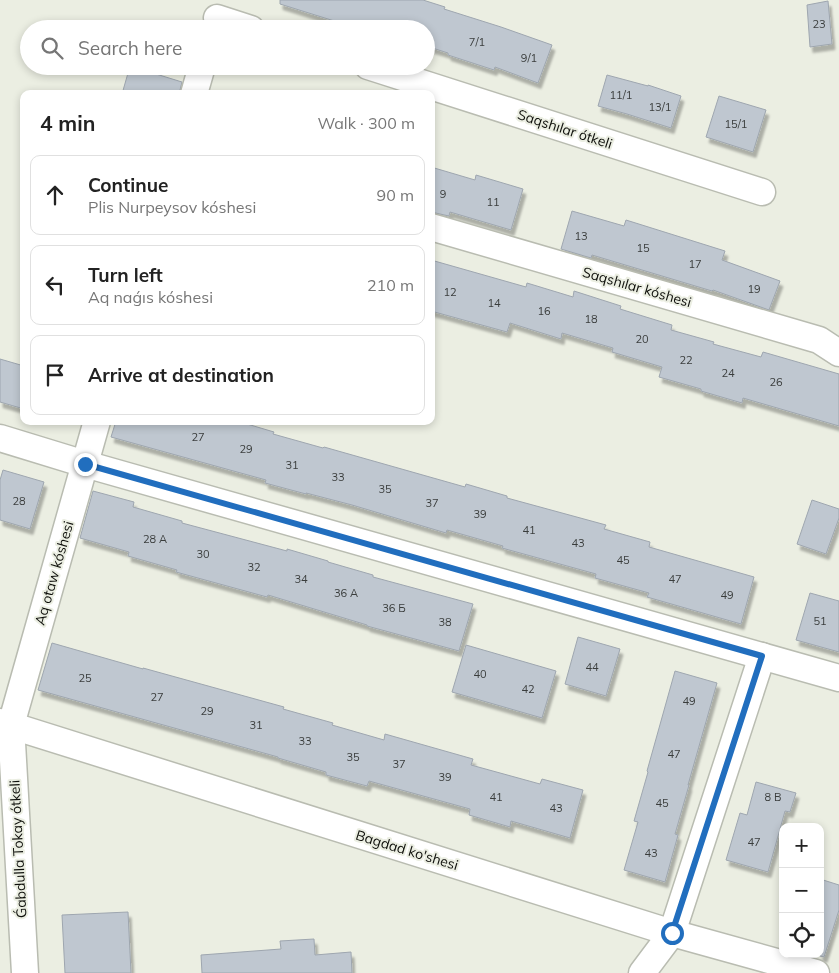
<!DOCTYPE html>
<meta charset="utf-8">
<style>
:root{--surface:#fff;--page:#f2f2f2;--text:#222;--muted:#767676;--line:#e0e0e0}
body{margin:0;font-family:Mulish,sans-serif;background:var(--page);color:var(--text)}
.controls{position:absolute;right:15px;bottom:15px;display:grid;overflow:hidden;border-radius:10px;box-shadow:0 2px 8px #0003}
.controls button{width:45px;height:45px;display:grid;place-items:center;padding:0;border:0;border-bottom:1px solid var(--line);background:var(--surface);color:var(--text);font:25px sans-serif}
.stop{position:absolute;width:15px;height:15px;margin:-11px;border:4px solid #216ebe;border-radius:50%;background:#fff}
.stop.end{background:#216ebe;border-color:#fff;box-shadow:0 1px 5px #0008}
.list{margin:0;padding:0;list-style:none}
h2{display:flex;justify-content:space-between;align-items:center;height:65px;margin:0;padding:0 20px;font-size:21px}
h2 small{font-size:16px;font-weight:400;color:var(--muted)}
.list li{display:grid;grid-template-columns:32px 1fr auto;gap:15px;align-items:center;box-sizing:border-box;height:80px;margin:0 10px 10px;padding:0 10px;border:1px solid var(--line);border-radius:10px}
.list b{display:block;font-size:19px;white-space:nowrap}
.list p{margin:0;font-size:16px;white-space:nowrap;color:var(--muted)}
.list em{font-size:16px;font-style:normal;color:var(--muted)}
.icon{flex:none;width:28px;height:28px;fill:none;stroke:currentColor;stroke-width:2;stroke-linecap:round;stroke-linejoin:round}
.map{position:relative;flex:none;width:839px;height:973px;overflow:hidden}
.search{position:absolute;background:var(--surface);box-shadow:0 2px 8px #0003;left:20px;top:20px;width:415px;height:55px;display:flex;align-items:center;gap:12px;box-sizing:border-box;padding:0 18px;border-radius:28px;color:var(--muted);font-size:19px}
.panel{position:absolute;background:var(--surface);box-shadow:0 2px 8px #0003;left:20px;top:90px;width:415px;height:335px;border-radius:10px}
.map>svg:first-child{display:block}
</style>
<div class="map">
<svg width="839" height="973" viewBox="0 0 839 973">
<defs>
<filter id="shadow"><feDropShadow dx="3" dy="5.5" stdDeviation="1" flood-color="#0004"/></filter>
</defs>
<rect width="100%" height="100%" fill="#ebeee2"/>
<!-- building -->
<g fill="#bfc7d0" stroke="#9ea6af" filter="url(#shadow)">
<path d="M280,0h143l22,7 -1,2 57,18 51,18 -14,38 -43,-16 -1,3 -46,-15v-2l-22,-7v-17h-66l-80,-25z"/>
<path d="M828,1l4,43 -22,3 -3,-42z"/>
<path d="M130,66l52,16 -3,12h-57z"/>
<path d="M607,75l41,11v-1l33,11 -10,32 -44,-14 -29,-8z"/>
<path d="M719,96l47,14 -13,42 -47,-15z"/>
<path d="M431,167l44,13 1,-5 47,14 -12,41 -61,-18 -1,4 -18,-4z"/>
<path d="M572,211l52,15 2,-6 99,31 -3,9 58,21 -11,29 -56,-20 -1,1 -120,-36 -1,3 -30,-9z"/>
<path d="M431,260l95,27 1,-4 46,14 1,-6 47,15 -1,3 52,16 -1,5 43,12 -1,2 48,13 2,-5 76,22v52l-96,-28 -1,5 -41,-12v-2l-42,-12 3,-10 -50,-15 1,-4 -51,-15 -1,6 -51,-16 -3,9 -76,-21z"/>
<path d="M0,359l24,7v43l-24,-7z"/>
<path d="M116,421h121l37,11 -1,2 50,14 1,-1 141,40 1,-3 41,12v2l99,27 -2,4 46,13 -1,5 105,30 -13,47 -94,-27 2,-4 -54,-15 1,-4 -94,-26 1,-2 -56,-16 -1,3 -94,-28 -46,-12v1l-41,-11 1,-3 -47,-13 -108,-30z"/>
<path d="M3,470l41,12 -14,47 -30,-9v-40z"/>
<path d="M93,491l41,11 -1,5 49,14v2l105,28v-2l41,12v1l45,13v2l100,27 -14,47 -92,-25v-1l-99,-30 -1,2 -91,-25 1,-2 -49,-14 1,-4 -49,-14z"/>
<path d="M812,500l27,9v9l-13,36 -29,-10z"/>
<path d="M810,593l29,8v51l-43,-12z"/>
<path d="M578,637l42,12 -14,47 -41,-12z"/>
<path d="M52,643l91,26v-1l141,39 -1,2 50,14 -1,2 52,15 1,-6 88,25 -2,6 69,19 2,-5 41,11 -13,48 -59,-17 -1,6 -41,-12 1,-6 -101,-28 -2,5 -41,-11v-3l-48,-14v-1l-240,-67z"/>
<path d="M466,645l90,26 -14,47 -90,-26z"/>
<path d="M675,671l42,12 -29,102h1l-14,49 3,1 -13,47 -41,-12 14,-48 -4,-1 14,-49 -1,-1z"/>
<path d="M756,782l40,11 -6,19 -5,-1 -17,61 -42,-12 14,-47 7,2z"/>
<path d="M820,879l19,6v25l-15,47 -4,-1z"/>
<path d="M128,912l3,61h-66l-3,-58z"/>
<path d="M314,939l1,16 36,-3 1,21h-150l-1,-18 80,-6 -1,-8z"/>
</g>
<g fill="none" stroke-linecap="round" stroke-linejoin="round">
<!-- street casing -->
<g stroke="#b9bcb1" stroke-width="29">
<g id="street">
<path d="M217,18l34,11"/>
<path d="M368,66l394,126"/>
<path d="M194,94l8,-28"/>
<path d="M431,227l388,113 20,13"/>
<path d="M0,438l85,26 754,214"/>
<path d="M0,722l672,211 144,40"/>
<path d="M25,973l-14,-248 86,-304"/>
<path d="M642,973l30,-40 90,-277"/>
</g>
</g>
<!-- street -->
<use href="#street" stroke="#fff" stroke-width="26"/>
</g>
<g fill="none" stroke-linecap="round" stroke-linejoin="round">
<!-- route -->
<path stroke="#216ebe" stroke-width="6" d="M85,464l677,192 -90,277"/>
</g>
<g text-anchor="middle" stroke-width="4" stroke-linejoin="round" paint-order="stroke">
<!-- number labels -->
<g font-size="11" fill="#3a3d3c">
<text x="819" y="28">23</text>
<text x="477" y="46">7/1</text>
<text x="529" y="62">9/1</text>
<text x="621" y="99">11/1</text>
<text x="660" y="111">13/1</text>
<text x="736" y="128">15/1</text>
<text x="443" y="198">9</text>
<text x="493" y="206">11</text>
<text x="581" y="240">13</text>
<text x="643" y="252">15</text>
<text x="695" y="268">17</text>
<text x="754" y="293">19</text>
<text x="450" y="296">12</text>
<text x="494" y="307">14</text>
<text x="544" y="315">16</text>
<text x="591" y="323">18</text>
<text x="642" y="343">20</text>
<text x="686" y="364">22</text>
<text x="728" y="377">24</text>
<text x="776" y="386">26</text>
<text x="198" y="441">27</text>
<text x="246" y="453">29</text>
<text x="292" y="469">31</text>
<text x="338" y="481">33</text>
<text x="385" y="493">35</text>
<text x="19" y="505">28</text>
<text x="432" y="507">37</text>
<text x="480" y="518">39</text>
<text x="529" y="534">41</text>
<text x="155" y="543">28 А</text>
<text x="578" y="547">43</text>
<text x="203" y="558">30</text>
<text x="623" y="564">45</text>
<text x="254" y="571">32</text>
<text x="301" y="583">34</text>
<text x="675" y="583">47</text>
<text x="346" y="597">36 А</text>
<text x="727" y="599">49</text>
<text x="394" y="612">36 Б</text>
<text x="820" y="625">51</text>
<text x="445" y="626">38</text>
<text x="592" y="671">44</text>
<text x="480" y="678">40</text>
<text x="85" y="682">25</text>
<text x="528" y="693">42</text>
<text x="157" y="701">27</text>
<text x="689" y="705">49</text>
<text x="207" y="715">29</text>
<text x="256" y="729">31</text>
<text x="305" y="745">33</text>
<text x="674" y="758">47</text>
<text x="353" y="761">35</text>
<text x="399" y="768">37</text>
<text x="445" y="781">39</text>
<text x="496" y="801">41</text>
<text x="773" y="801">8 В</text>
<text x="662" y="807">45</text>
<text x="556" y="812">43</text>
<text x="754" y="846">47</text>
<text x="651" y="857">43</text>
</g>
<!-- street labels -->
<g font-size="14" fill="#0e0f0b" stroke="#ebeee2">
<text transform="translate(565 129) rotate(18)" y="5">Saqshılar ótkeli</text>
<text transform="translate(637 287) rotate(16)" y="5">Saqshılar kóshesi</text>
<text transform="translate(54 573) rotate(-74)" y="5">Aq otaw kóshesi</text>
<text transform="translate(18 849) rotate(-93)" y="5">Ǵabdulla Tokay ótkeli</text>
<text transform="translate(407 850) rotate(17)" y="5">Bagdad ko'shesi</text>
</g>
</g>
</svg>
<div class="controls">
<button>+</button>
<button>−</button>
<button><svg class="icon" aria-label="locate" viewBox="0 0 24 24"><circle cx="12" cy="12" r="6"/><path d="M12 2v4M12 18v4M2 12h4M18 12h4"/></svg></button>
</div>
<div class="stop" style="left:672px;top:933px"></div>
<div class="stop end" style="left:85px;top:464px"></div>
<div class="search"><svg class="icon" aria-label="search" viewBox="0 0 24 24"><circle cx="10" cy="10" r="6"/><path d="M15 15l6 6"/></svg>Search here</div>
<section class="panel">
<h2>4 min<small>Walk · 300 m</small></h2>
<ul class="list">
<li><svg class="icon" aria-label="ahead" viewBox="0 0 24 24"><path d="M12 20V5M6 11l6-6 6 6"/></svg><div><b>Continue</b><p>Plis Nurpeysov kóshesi</p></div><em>90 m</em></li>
<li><svg class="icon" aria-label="left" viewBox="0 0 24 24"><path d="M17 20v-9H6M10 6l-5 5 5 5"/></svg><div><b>Turn left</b><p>Aq naǵıs kóshesi</p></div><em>210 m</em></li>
<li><svg class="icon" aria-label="arrive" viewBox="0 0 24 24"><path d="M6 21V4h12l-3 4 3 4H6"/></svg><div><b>Arrive at destination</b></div></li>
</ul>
</section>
</div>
